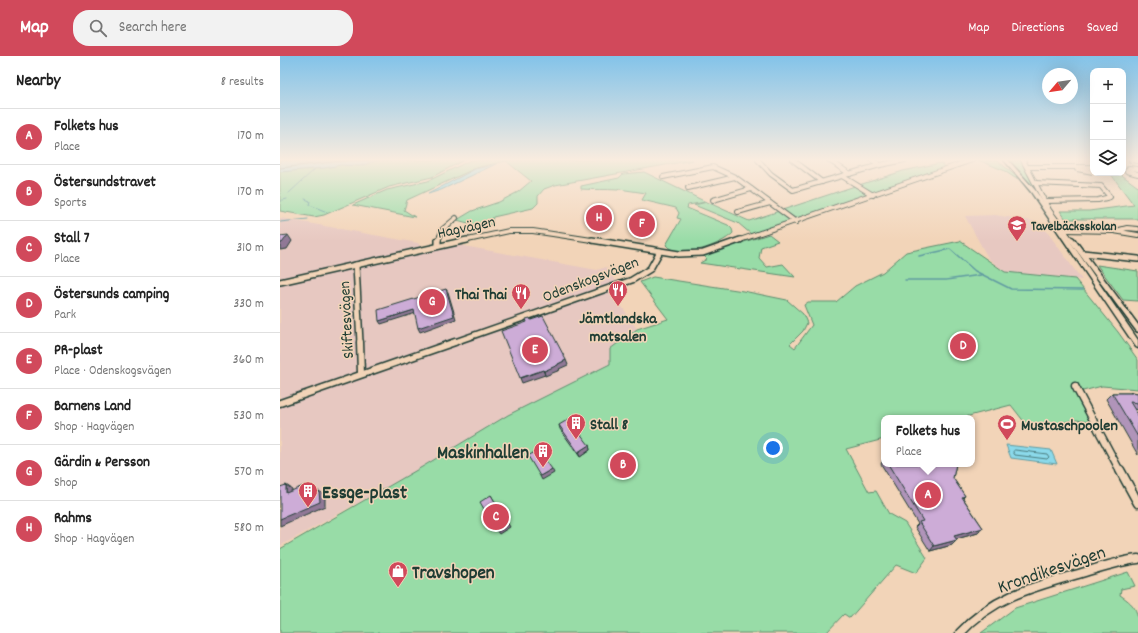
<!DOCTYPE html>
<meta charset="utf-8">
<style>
:root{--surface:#fff;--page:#f2f2f2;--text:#222;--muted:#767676;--line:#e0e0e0;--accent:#d1495b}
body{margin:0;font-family:Dekko,sans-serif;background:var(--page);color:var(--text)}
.controls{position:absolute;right:12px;top:12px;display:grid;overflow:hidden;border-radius:8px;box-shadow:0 4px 16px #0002}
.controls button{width:36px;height:36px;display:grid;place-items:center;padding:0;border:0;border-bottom:1px solid var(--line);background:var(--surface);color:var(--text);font:20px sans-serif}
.compass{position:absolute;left:762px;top:12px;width:36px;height:36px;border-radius:50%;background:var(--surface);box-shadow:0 4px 16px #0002;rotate:241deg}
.you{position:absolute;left:493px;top:392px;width:14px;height:14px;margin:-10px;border:3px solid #fff;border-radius:50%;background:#1a73e8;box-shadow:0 0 0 6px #1a73e833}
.badge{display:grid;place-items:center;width:26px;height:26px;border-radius:50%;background:var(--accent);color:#fff;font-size:13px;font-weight:700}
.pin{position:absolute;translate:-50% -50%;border:2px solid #fff;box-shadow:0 1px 4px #0006}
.popup{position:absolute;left:601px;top:359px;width:94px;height:52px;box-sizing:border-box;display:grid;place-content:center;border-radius:8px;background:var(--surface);filter:drop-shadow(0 1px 3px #0005);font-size:13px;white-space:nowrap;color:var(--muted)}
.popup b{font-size:15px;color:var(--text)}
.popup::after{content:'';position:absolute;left:50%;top:100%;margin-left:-8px;border:8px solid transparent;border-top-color:var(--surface)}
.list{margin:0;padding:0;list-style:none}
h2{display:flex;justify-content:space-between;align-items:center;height:52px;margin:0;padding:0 16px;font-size:17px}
h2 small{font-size:13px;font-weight:400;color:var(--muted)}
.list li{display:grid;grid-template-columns:26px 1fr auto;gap:12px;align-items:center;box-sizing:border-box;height:56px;padding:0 16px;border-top:1px solid var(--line)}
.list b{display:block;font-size:15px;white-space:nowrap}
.list p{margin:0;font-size:13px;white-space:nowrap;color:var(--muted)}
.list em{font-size:13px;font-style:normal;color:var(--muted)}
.icon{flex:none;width:22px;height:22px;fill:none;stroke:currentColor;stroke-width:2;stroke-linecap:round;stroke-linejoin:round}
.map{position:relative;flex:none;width:858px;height:577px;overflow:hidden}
header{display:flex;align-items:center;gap:24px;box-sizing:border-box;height:56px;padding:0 20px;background:var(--accent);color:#fff}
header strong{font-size:19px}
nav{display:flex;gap:22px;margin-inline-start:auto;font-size:14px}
.search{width:280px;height:36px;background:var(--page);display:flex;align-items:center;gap:10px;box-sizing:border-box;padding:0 14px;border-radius:16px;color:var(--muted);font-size:15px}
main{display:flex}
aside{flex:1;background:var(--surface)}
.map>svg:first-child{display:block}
</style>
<header>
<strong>Map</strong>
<div class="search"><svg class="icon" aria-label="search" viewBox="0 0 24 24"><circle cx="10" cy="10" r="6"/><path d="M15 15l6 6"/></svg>Search here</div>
<nav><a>Map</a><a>Directions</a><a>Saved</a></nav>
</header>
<main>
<aside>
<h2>Nearby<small>8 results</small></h2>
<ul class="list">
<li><span class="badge">A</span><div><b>Folkets hus</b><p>Place</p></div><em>170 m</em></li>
<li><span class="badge">B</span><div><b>Östersundstravet</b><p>Sports</p></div><em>170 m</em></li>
<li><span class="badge">C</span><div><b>Stall 7</b><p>Place</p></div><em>310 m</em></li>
<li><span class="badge">D</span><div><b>Östersunds camping</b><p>Park</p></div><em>330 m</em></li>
<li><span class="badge">E</span><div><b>PR-plast</b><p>Place · Odenskogsvägen</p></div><em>360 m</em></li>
<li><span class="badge">F</span><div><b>Barnens Land</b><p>Shop · Hagvägen</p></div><em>530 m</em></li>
<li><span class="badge">G</span><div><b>Gärdin &amp; Persson</b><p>Shop</p></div><em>570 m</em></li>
<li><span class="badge">H</span><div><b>Rahms</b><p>Shop · Hagvägen</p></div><em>580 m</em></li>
</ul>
</aside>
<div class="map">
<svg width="858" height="577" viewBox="0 0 858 577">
<rect width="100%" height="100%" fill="#f2d4b8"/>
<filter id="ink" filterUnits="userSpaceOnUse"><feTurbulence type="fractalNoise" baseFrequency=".025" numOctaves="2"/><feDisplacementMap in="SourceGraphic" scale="8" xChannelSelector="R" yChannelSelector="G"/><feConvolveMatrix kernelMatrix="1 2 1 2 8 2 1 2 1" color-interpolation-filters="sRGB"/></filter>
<g filter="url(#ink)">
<!-- built -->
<g fill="#e7c8c1">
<path d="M715,159l38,6 10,5 39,54 -77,-8 -17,-14 -23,-42z"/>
<path d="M0,162l138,25 3,4 10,3 27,-5 139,25 9,-3 16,22 -10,3 25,37 -27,20 1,15 -103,51 -80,49 -148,82z"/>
</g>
<!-- green -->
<g fill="#98dca7" stroke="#5c8c6e">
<path d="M0,104h184l-32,17 -43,10 -65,28 -10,2 -34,-6z"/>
<path d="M191,104h222l-138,25 -11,4 -6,7v7l-5,5 -40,9 -2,7 -4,4 -30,-8 15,-9 27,-9 19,-10 13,-11 -25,-20 -30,7 -69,32 -3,10 11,7 -62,-12 34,-15 41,-9z"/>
<path d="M698,104l20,1 20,17h-3l-12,-8z"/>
<path d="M731,104h10l20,38 -7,-10 -26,-26z"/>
<path d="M660,107l6,4 -73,25 -14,-7 44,-14z"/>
<path d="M364,116l62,30 -18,3 -1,3 41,17 4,4 1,4c-11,12 -55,28 -67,12l15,-26 -4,-1 2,-5 -3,-5 -34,-8 4,-7 -27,-4 -1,1c-13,-1 -24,0 -37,-1v-3l38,-8 4,-4z"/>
<path d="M830,117h9l19,14v32h-72l-6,-8h29l45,-6z"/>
<path d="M575,130l13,8 -114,40h-3l-13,-11 -44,-18 13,-3 42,19z"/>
<path d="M489,178l9,7 -17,6 -2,11 8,9 16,-3 12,13 -95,-14 7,-4 -4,-4z"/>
<path d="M680,185l45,31 70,7 43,53 20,28v29l-36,-3 -23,6 17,31 -19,-3 -48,8 -18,-23 -50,13h-77v21l-38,10 23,43 7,-1 13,23 16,9 22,35 -11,15 -20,-8 -46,53 -6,-4 -18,19h-546v-84l142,-82 86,-52 102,-51v-15l27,-20 31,-10 -28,-37 13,-5 90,14 44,9 16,14 4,9 -4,8 -13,13 5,4 17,-23 -8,-20 4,-3h28l19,-16 28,-14 23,-20z"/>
<path d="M817,209l41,6v30l-15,-1z"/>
<path d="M848,516l7,14 -14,3 -1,6c18,12 18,17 18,38h-157l34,-25z"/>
</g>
<!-- water -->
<g fill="#8bd9ea" stroke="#609ba1">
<path d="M0,104h99l-19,6 -19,-1 -16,3 -45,4z"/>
<path d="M216,108l-55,26 -13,4 47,-25z"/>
<path d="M726,389l45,5 6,14 -46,-6z"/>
</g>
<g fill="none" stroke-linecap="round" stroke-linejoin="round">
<!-- shore -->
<g stroke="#4a7b7d" stroke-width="1">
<path d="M0,112l61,-7 27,-1"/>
<path d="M735,394l32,4 2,3 -2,2 -32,-4 -2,-3z"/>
</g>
<!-- stream-far1 -->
<g stroke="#609ba1" stroke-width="1">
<path d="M9,137l26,-24"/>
<path d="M25,143l5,2 -1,4"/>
<path d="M3,144l4,-1"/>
<path d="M0,145l2,-1"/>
<path d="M30,149l17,7"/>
<path d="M0,166l28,-3"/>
</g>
<!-- stream -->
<g stroke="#609ba1" stroke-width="1.5">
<path d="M639,200l31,-7 25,22 36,18 72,1"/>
<path d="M625,224h41l35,-5"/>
</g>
<!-- minor-far3 casing -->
<g stroke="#1f3d34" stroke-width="6">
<g id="minor-far3">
<path d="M478,104l13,14 22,16 87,-25 25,-5"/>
<path d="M513,104l29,22"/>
<path d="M549,104l21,14"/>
<path d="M592,104l8,5"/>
<path d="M743,104l26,50 23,31"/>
<path d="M851,104l7,1"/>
<path d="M747,111h66"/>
<path d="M797,113l16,3"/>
<path d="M858,113l-9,-1 -2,3 11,3"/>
<path d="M562,120l31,19"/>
<path d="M383,121l50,-10 22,10 61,45"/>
<path d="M756,127l65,3 9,11 -12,3 -53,1"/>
<path d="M408,132l47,-11"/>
<path d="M433,144l38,-11"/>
<path d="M458,156l32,-9"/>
<path d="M785,174l49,1 24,4"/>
<path d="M836,175l11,-3 11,1"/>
<path d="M158,185l5,-12 13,-11"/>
<path d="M183,185l46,-10h24l65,10"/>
<path d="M457,185l235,-81"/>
</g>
</g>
<!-- minor-far2 casing -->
<g stroke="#1f3d34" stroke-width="8">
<g id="minor-far2">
<path d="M312,184l87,14 24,-1 37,-13"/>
<path d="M792,184l66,89"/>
<path d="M158,190v-6"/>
<path d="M803,197l55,6"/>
<path d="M76,209l4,78"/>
<path d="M0,226l187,-42"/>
<path d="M172,287l180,-63 18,-11 10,-18"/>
</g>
</g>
<!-- minor-far1 casing -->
<g stroke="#1f3d34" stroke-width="9">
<g id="minor-far1">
<path d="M80,286l1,32"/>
<path d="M795,330l45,85"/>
<path d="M0,347l175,-61"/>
</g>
</g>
<!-- minor casing -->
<g stroke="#1f3d34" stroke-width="11">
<g id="minor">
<path d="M840,414l18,33"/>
<path d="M680,577c35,-38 77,-47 125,-61 17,-5 34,-11 53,-13"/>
</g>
</g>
<!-- major casing -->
<g stroke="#1f3d34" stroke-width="3">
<path id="major" d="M724,104h4l27,30 103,150v8l-2,-1 -105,-155z"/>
</g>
<!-- minor-far3 -->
<use href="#minor-far3" stroke="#f2d4b8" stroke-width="4"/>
<!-- minor-far2 -->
<use href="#minor-far2" stroke="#f2d4b8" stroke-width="5"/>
<!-- minor-far1 -->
<use href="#minor-far1" stroke="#f2d4b8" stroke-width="6"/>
<!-- minor -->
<use href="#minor" stroke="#f2d4b8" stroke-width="8"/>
<!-- major -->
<use href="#major" fill="#f2d4b8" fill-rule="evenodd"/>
</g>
<!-- wall -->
<g fill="#b094b9" stroke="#1f3d34">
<path d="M851,336l7,1v17l-4,-1 4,6v40l-32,-56 6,-6h18z"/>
<path d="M279,369l30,20 1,5 -10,7 -20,-28z"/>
<path d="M604,402v6h72l-3,14 12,18 -2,2 20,30 -5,5 -22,6 1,1 -5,5 -22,6 -15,-24 3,-3 -37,-60z"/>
</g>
<!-- shaded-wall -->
<g fill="#907896" stroke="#1f3d34">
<path d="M8,179l4,6 -5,8 -7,1v-7z"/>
<path d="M166,233l2,3 8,27 -36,13 -2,-4z"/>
<path d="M134,254l2,3 -35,11 -2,-3z"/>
<path d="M286,304l2,5 -9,4 1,1 -15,6 -1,-5z"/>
<path d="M263,314l2,5 -23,8 -2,-5z"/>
<path d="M309,389l1,5 -10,7 -2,-5z"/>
<path d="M272,413l2,4 -12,7 -2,-4z"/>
<path d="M6,429l6,4v8l-6,-4z"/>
<path d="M26,429l5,4v12l-5,-4z"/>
<path d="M39,435l6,4v11l-45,20v-7z"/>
<path d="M211,439l19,32 -11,7 -3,-4z"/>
<path d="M703,472l-5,5 -29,8 5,-5z"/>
<path d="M677,484l-5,5 -22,6 4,-5z"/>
</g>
<!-- building -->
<g fill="#cdacd7" stroke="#1f3d34">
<path d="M8,179l-6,8h-2v-7z"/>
<path d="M166,233l8,27 -36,12 -4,-18 -35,11 -1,-11z"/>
<path d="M263,260l23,44 -8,4v1l-14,6 -1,-1 -23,8 -19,-47 26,-9 -1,-3 4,-1 1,2z"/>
<path d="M851,336l7,1v10l-8,-1 8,13v22l-26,-44h20z"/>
<path d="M289,363l20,26 -11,7 -19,-27z"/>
<path d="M258,394l14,19 -12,7 -12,-20z"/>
<path d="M608,408h68l-3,14 12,18 -3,1 21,31 -29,8 3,4 -23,6 -15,-24 4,-1z"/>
<path d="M6,429v8l20,-8v12l13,-6 1,11 -40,17v-32z"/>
<path d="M211,439l16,28 -11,7 -16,-28z"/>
</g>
</g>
<!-- sky -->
<linearGradient id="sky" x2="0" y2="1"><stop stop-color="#83c3e9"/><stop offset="0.56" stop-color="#f9ecdf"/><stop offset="1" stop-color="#f9ecdf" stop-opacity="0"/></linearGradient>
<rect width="858" height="185" fill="url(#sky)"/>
<!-- icons -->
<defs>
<g id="school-pin" transform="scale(1)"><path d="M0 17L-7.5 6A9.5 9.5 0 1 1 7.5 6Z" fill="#d1495b" stroke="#f2d4b8"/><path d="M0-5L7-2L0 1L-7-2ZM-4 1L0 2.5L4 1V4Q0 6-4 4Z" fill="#fff"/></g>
<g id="restaurant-pin" transform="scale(1)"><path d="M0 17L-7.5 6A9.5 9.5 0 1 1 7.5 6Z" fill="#d1495b" stroke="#f2d4b8"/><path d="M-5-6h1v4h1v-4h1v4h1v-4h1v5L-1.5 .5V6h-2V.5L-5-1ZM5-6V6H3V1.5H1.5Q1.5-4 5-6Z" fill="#fff"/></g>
<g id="building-pin" transform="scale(1)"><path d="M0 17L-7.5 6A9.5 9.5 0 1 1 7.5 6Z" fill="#d1495b" stroke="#f2d4b8"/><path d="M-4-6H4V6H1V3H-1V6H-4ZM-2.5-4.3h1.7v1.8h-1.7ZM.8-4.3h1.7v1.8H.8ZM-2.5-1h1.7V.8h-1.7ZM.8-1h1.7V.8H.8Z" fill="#fff"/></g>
<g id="stadium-pin" transform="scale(1)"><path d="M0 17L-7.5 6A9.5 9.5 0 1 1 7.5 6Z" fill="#d1495b" stroke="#f2d4b8"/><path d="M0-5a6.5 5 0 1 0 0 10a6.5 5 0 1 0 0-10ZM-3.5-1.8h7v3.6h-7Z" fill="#fff"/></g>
<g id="shop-pin" transform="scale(1)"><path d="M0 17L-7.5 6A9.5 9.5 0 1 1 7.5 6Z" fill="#d1495b" stroke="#f2d4b8"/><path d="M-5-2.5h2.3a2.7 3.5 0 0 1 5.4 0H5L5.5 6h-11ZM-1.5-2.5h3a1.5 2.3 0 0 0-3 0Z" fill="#fff"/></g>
</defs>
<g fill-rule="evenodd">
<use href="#school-pin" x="737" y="169"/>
<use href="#restaurant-pin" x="338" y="234"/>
<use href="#restaurant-pin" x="241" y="237"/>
<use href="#building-pin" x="296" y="367"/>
<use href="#stadium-pin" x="727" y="368"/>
<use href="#building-pin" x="263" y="395"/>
<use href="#building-pin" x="28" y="435"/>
<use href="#shop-pin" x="118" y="515"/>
</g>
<g text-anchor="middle" stroke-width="3" stroke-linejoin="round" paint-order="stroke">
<!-- far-poi labels -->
<g font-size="13" font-weight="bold" fill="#1f3d34" stroke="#f2d4b8" text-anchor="start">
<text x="751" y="174">Tavelbäcksskolan</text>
</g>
<!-- street labels -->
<g font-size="16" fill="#1f3d34" stroke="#f2d4b8">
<text transform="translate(186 170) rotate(-12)" y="6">Hagvägen</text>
<text transform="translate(310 222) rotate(-21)" y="6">Odenskogsvägen</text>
<text transform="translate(65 264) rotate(-93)" y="6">Skiftesvägen</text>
</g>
<!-- poi labels -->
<g font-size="16" font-weight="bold" fill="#1f3d34" stroke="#f2d4b8" text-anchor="start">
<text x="227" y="243" text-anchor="end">Thai Thai</text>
<text x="338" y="267" text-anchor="middle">Jämtlandska<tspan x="338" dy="18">matsalen</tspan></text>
<text x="310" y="373">Stall 8</text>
<text x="741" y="374">Mustaschpoolen</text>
</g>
<!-- near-poi labels -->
<g font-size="19" font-weight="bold" fill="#1f3d34" stroke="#f2d4b8" text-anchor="start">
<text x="249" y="402" text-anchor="end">Maskinhallen</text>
<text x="42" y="442">Essge-plast</text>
<text x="132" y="522">Travshopen</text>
</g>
<!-- near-street labels -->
<g font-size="19" fill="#1f3d34" stroke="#f2d4b8">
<text transform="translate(771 512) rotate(-19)" y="7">Krondikesvägen</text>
</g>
</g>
</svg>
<div class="controls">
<button>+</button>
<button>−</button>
<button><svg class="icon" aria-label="layers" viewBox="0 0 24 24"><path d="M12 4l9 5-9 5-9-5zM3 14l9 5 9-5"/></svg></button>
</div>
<svg class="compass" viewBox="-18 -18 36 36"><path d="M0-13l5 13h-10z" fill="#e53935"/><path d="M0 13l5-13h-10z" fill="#767676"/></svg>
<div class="you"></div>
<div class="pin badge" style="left:648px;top:439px">A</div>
<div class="popup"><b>Folkets hus</b>Place</div>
<div class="pin badge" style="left:343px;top:409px">B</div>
<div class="pin badge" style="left:216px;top:461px">C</div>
<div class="pin badge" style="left:683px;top:290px">D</div>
<div class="pin badge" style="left:255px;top:294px">E</div>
<div class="pin badge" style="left:362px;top:168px">F</div>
<div class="pin badge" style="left:152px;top:246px">G</div>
<div class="pin badge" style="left:319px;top:162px">H</div>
</div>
</main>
